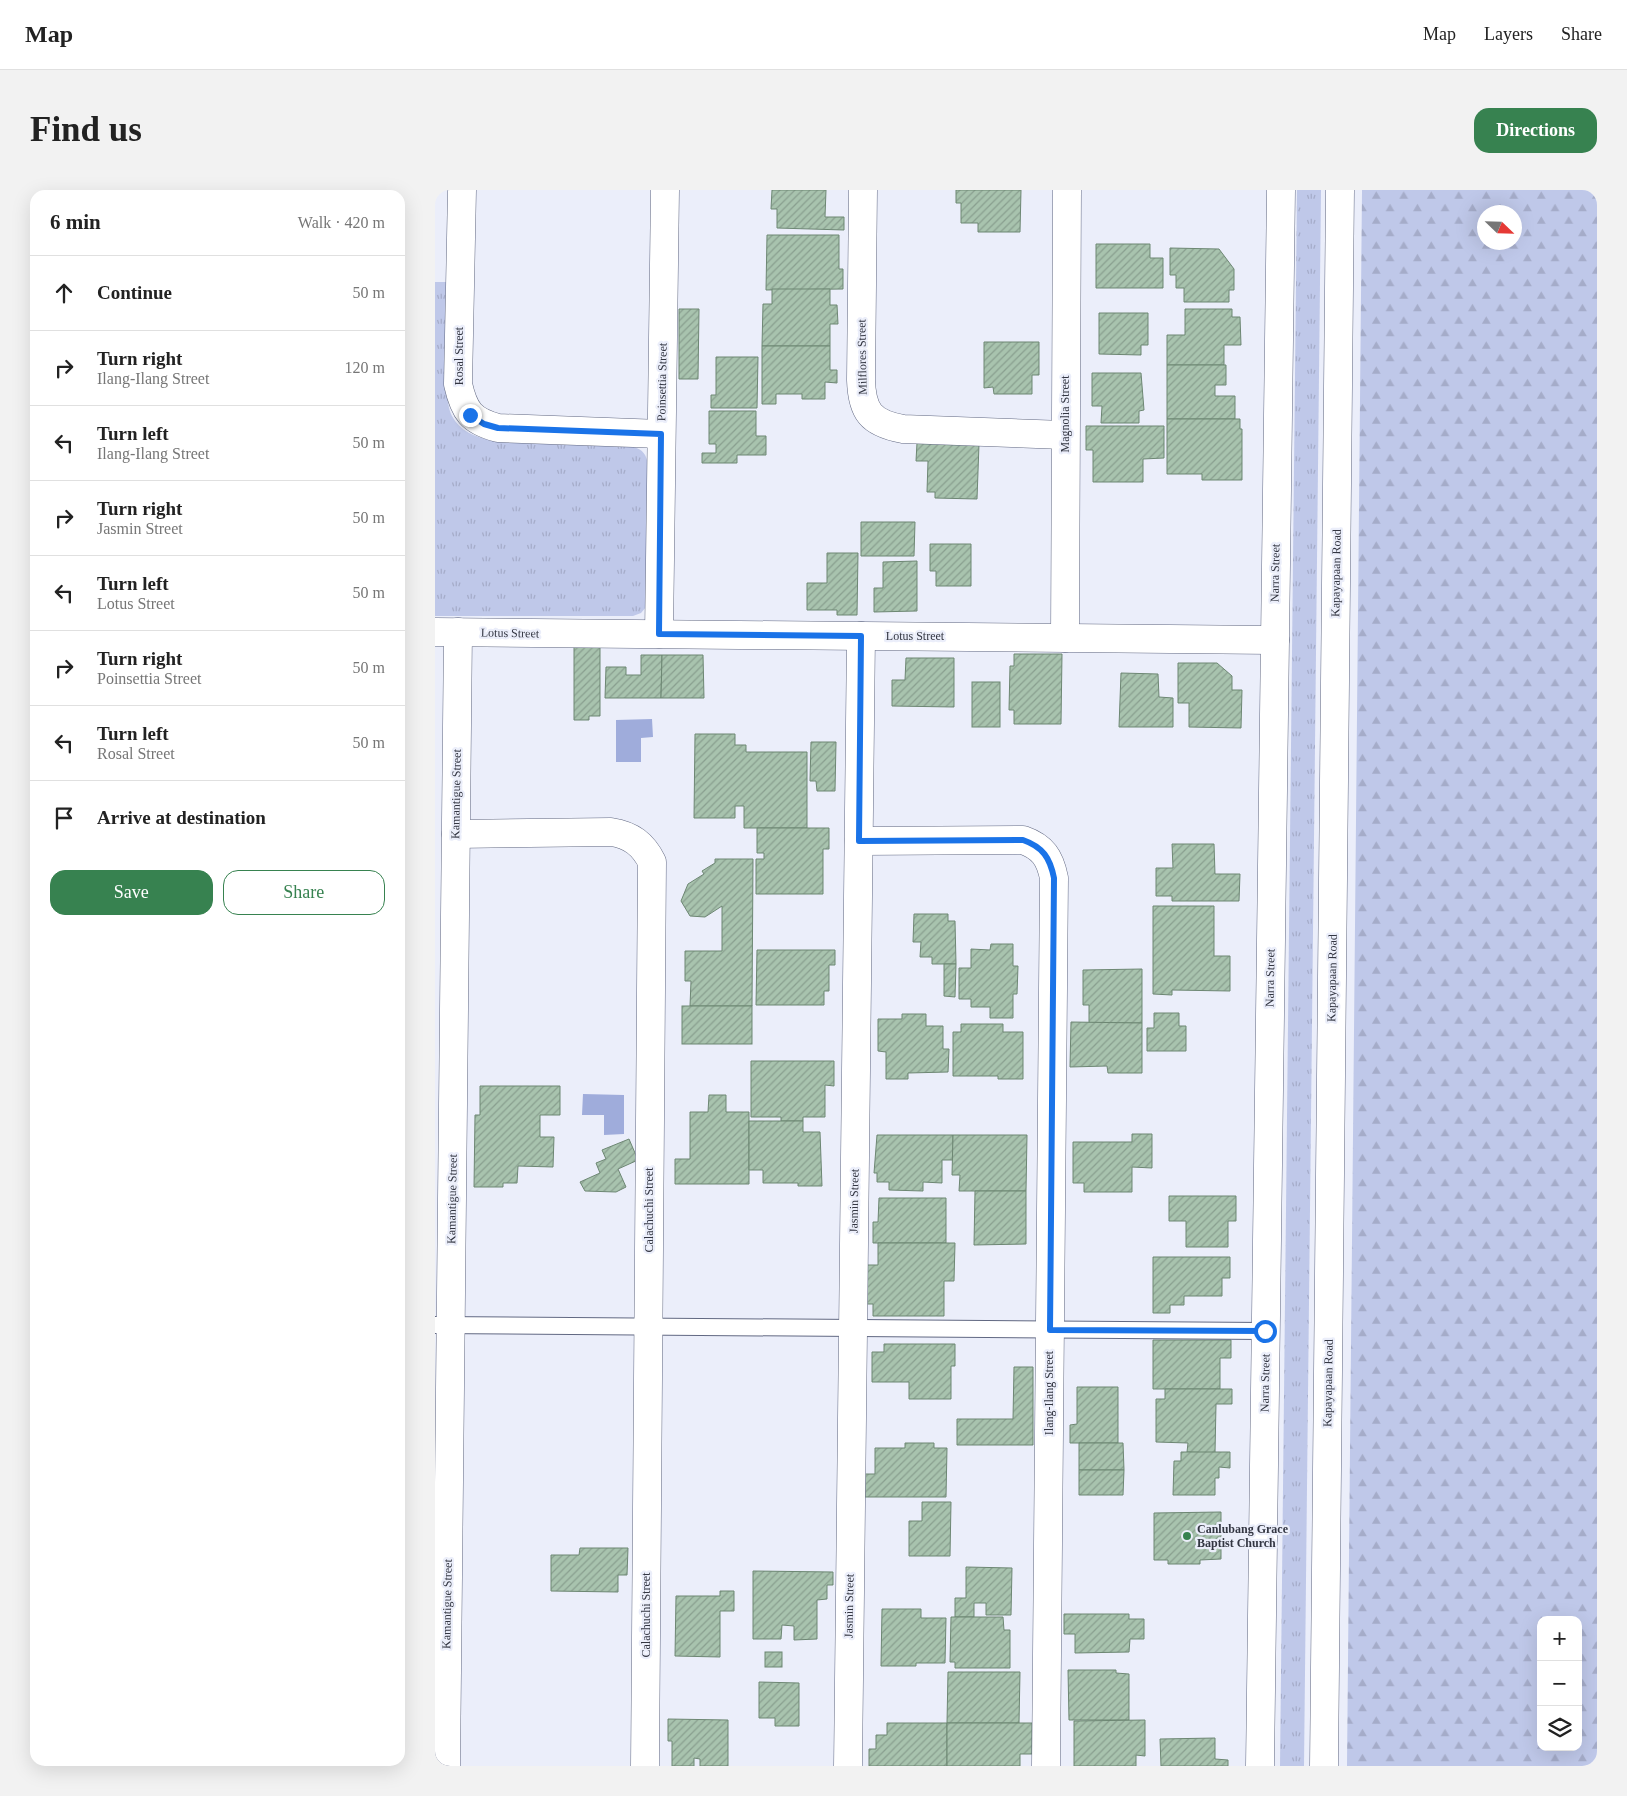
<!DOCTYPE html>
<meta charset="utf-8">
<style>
:root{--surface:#fff;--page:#f2f2f2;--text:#222;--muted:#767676;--line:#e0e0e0;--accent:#378250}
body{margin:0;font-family:Georgia,serif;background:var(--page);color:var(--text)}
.controls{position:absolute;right:15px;bottom:15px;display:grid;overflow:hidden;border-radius:10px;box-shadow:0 5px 20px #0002}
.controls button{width:45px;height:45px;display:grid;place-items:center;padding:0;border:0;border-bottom:1px solid var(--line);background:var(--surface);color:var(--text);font:25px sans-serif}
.compass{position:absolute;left:1042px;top:15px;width:45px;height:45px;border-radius:50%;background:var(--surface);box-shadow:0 5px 20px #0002;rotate:113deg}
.stop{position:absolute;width:15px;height:15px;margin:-11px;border:4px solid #1a73e8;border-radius:50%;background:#fff}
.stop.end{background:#1a73e8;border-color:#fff;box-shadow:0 1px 5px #0008}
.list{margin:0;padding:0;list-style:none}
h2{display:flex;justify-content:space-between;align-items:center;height:65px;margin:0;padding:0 20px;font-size:21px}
h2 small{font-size:16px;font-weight:400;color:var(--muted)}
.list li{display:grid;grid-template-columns:32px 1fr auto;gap:15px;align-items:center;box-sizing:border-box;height:75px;padding:0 20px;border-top:1px solid var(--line)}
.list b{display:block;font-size:19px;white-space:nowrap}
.list p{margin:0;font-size:16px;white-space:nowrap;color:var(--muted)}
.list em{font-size:16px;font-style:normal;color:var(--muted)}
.actions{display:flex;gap:10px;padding:15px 20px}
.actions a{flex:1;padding:11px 0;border:1px solid var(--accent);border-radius:15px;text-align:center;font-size:18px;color:var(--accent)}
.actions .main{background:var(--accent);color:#fff}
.icon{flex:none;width:28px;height:28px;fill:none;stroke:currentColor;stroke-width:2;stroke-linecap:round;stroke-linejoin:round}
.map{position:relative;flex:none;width:1162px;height:1576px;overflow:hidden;border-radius:15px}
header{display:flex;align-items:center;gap:30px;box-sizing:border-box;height:70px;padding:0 25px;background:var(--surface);border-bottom:1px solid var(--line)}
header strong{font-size:24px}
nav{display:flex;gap:28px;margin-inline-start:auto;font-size:18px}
.intro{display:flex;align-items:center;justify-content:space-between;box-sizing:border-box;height:120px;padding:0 30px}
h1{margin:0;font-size:35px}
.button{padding:12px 22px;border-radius:15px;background:var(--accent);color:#fff;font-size:18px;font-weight:700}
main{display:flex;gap:30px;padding:0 30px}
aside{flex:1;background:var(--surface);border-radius:15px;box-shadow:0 5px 20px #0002}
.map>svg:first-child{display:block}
</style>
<header>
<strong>Map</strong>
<nav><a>Map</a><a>Layers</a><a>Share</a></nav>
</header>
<div class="intro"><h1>Find us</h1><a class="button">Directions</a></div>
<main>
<aside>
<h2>6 min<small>Walk · 420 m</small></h2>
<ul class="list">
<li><svg class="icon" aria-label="ahead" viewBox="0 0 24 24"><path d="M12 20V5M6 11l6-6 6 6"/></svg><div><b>Continue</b></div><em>50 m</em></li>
<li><svg class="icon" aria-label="right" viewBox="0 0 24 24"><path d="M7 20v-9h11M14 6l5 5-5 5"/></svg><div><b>Turn right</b><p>Ilang-Ilang Street</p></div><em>120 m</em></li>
<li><svg class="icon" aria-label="left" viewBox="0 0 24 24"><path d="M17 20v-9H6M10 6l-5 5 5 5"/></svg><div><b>Turn left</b><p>Ilang-Ilang Street</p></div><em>50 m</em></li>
<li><svg class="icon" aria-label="right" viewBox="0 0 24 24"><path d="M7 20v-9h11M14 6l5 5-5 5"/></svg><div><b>Turn right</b><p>Jasmin Street</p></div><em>50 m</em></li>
<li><svg class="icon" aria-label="left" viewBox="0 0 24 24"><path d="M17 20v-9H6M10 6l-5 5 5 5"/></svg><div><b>Turn left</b><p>Lotus Street</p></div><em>50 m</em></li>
<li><svg class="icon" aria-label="right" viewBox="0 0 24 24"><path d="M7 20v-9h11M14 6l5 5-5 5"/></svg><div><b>Turn right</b><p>Poinsettia Street</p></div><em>50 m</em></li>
<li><svg class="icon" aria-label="left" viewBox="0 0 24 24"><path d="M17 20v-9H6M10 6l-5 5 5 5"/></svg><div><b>Turn left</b><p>Rosal Street</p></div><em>50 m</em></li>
<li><svg class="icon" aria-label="arrive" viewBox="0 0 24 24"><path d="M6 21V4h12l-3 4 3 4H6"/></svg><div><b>Arrive at destination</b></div></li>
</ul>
<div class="actions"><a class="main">Save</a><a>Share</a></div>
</aside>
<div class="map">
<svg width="1162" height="1576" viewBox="0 0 1162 1576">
<defs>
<pattern id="grass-tufts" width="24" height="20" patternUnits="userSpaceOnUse" patternTransform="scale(1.25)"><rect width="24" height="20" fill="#bfc8e9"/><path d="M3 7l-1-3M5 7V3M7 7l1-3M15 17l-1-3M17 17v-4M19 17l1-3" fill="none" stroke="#a5acc9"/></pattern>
<pattern id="forest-firs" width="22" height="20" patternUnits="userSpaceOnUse" patternTransform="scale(1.25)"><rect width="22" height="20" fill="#bfc8e9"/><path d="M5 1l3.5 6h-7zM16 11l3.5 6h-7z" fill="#a5acc9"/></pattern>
<pattern id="building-hatch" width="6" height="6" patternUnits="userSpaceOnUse" patternTransform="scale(1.25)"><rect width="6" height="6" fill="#a8c3ae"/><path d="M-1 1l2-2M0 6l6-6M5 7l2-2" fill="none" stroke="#899f8f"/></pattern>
</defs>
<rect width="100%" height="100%" fill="#ebeefa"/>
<!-- grass -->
<g fill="url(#grass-tufts)">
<path d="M862,0h24l-17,1576h-24z"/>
<path d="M0,92h13c0,28 -7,114 4,134 8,15 23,21 38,24l144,7c9,3 12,7 14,17l-2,143 -5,6 -8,3h-198z"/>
</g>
<!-- forest -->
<path fill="url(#forest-firs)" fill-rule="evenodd" d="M927,0h235v1576h-250zM1050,22h30v30h-30zM1106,1430h37v127h-37z"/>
<!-- water -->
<g fill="#9facdb">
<path d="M217,529l1,18 -12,1v24h-25v-42z"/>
<path d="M148,904l41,1v39l-20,1v-20h-22z"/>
</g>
<!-- building -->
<g fill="url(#building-hatch)" stroke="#6d8773">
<path d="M337,0h54l-1,27h19v13l-67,-2v-19h-6z"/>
<path d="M521,0h65l-1,42h-42v-9h-17v-20h-5z"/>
<path d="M332,45h72v34h4v20l-77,1z"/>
<path d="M661,54h54v14h13v30h-67z"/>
<path d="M735,58l49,1 15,20v21h-5v12h-45v-14h-8v-13h-6z"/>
<path d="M337,99h58v16h7l1,19h-8v22h-68l1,-42h9z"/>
<path d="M244,119h20l-1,70h-19z"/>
<path d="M750,119h47v8h8l1,28h-17v20h-57v-30h18z"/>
<path d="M664,123h49v32h-7v10l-42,-1z"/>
<path d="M549,152h55v33h-7v19h-38l-1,-7 -9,1z"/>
<path d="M327,156h68v24h7v13l-12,-1v17h-23v-5h-26v10h-14z"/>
<path d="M281,167h42l-1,51h-46v-13h5z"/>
<path d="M732,175h59v20h-11v11h20v23h-68z"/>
<path d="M657,183h49l3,37 -5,1v12h-38l1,-17h-10z"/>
<path d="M274,221h47v25h10v19h-29v8h-35v-10h14v-9h-7z"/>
<path d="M732,229h73v10h2v51h-40v-6h-35z"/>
<path d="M651,236h78v32l-21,1v23h-50v-32h-7z"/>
<path d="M482,253l62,1 -2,55 -42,-1v-6h-8l1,-31h-12z"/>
<path d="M426,332h54l-1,34h-53z"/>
<path d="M495,354h41v42h-35v-15h-6z"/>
<path d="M392,363h31l-1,62h-20v-5h-30v-27h20z"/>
<path d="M482,371v50l-43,1v-24h9v-26z"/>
<path d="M139,454h26v72h-11v4h-15z"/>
<path d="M579,464h48l-1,70h-47v-14h-5l1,-44h4z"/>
<path d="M206,465h21l-1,43h-56l1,-31h20v8h15z"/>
<path d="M227,465h41l1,43h-43z"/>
<path d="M471,468h48v49l-62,-1v-26h13z"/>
<path d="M743,473h39l15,13v14h10l-1,38 -52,-1v-24h-11z"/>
<path d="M686,483l37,1 1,23 14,1v29h-54z"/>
<rect x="537" y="492" width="28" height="45"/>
<path d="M260,544h40v11h11v7h61v76h-63v-22h-9v12h-41z"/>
<path d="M376,552h25l-1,49h-18l-1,-10h-6z"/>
<path d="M322,638h72v21h-6v45h-67v-35h8v-6h-7z"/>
<path d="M737,654h42l1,30h25l-1,27h-67v-5h-16v-28h17z"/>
<path d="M280,669h38l-1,147h-62l1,-25h-6v-30h37v-45l-17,11 -15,-1 -9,-15 7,-17 16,-10 -2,-3 13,-8z"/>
<path d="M718,716h61v50h16v35l-58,-1v5l-19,-1z"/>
<path d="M479,724h34v7h7l1,43h-24v-7h-12l1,-15h-8z"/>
<path d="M556,754h22v22h5l-1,28h-4v24h-23v-11h-19v-8h-12v-31h12v-19l19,1z"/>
<path d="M322,760h78v15h-6v26h-5v14h-68z"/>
<path d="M509,774h12l-1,33 -11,-1z"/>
<path d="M707,779v54h-53v-18h-6v-35z"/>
<rect x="247" y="816" width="70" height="38"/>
<path d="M719,823h25v13h7v25h-39v-23h7z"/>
<path d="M467,824h24v12h17v23h6l-1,23 -40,1v6h-22v-27l-8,-1v-32h24z"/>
<path d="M636,832l71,1v50h-34l-1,-7 -37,1z"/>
<path d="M526,834h42v8h20v47h-25v-3h-45v-44h8z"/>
<path d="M316,871h83v25l-9,-1v32h-22v4h-22v-4h-30z"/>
<path d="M45,896h80v29h-20v22h14l-1,30 -35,-1 -1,17h-14v4h-29l1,-72h5z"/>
<path d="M274,905h17v17h23v72h-74v-25h15v-47h18z"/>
<path d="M314,931h54v11h17l2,54h-24v-3h-35v-13h-14z"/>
<path d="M697,944h20v34l-20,-1v25h-48v-9h-11v-41h59z"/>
<path d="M442,945h76v25h-11v23l-19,-1v9l-34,-1v-8h-12v-9h-3z"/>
<path d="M518,945h74l-1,56h-67l1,-16h-8z"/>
<path d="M194,949l9,21 -20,9 8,18 -10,5 -31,-1 -5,-9 20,-9 -4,-10 10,-4 -4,-9z"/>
<path d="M540,1001h51v53l-52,1z"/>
<path d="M734,1006h67v25h-8v26h-42v-26h-17z"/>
<path d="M444,1008h67v45h-73v-21h5z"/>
<path d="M443,1053h77l-1,38h-10v35h-71v-12h-6v-39h11z"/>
<path d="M718,1067h77v21h-8v18h-38v9h-14v8h-17z"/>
<path d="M718,1150h78v18h-11v31h-67z"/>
<path d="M449,1154h71v22h-4v33h-42v-17h-37v-30h12z"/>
<path d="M579,1177h19v78h-76v-26h56z"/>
<path d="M642,1197h41v56h-48v-18l7,-1z"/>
<path d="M730,1199h67v15h-16l-1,49 -28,-1 1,-9 -32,-1v-43h9z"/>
<path d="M470,1253h29v5h13l-1,49h-81v-23h10v-26h30z"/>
<path d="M644,1253h44l1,27h-45z"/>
<path d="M746,1262h49v16l-11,-1v11h-4v17h-42l1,-34h7z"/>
<path d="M644,1280h45l-1,25h-44z"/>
<path d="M487,1312h29l-1,54h-41v-35h13z"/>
<path d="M786,1322v47l-21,1v4h-32v-4h-14v-47z"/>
<path d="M145,1358h48l-1,27h-9v17l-67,-1v-36h28z"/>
<path d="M531,1377l46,1 -1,47h-25v-12h-12v14h-19v-19h11z"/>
<path d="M318,1381l80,1v13h-6v14l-10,1v39l-23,1v-14l-12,-1 -1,14h-28z"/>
<path d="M285,1401h14v20h-14v46l-45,-1 1,-60h44z"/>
<path d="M447,1419h39v9h25l-1,45h-29v3h-35z"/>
<path d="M629,1424h65v5h15v20h-14l-1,13 -54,1v-19h-11z"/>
<path d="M516,1427h52l1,13h6v38h-55v-6h-5z"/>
<rect x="330" y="1462" width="17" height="15"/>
<path d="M633,1480h48v3l13,1v46h-60z"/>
<path d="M513,1482h72l-1,51h-72z"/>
<path d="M324,1492l40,1v43h-24v-8h-16z"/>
<path d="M233,1529l60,1v46h-28v-7l-6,-1v8h-22v-25h-4z"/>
<path d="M710,1530v36l-9,-1v11h-62v-45z"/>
<path d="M452,1533h60v43h-78v-17h7v-14h11z"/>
<path d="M512,1533h85v31h-12v12h-73z"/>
<path d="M780,1548v21l13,1v6h-67l-1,-27z"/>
</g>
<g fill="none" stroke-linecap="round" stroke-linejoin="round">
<!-- service casing -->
<g stroke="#616882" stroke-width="18">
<path id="service" d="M0,1135l830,6"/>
</g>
<!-- minor casing -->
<g stroke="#616882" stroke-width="29">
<g id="minor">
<path d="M27,0l-4,194c6,27 13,37 40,44l163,6"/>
<path d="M428,0l-2,190c1,31 9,43 42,49l161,6"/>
<path d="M0,442l840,8"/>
<path d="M224,444l6,-444"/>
<path d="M630,448l2,-448"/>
<path d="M21,644l155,-2c20,3 32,12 41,30l-7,904"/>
<path d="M424,651l164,-1c20,7 27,18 31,38l-8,888"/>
<path d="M11,1576l12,-1134"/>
<path d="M413,1576l13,-1130"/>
<path d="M825,1576l21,-1576"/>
</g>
</g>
<!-- tertiary casing -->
<g stroke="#616882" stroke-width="29">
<path id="tertiary" d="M889,1576l16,-1576"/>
</g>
<!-- service -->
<use href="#service" stroke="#fff" stroke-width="16"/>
<!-- minor -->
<use href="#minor" stroke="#fff" stroke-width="28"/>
<!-- tertiary -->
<use href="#tertiary" stroke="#fff" stroke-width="28"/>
</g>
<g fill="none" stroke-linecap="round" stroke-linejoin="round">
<!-- route -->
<path stroke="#1a73e8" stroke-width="6" d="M35,225l14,9 14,4 163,6 -2,200 202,2 -2,205 164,-1c20,7 27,18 31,38l-4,452 215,1"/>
</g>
<!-- markers -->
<circle fill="#378250" stroke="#ebeefa" stroke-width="2" cx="752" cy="1346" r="5"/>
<g text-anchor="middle" stroke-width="4.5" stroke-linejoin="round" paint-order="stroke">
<!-- street labels -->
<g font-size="12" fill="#333642" stroke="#ebeefa">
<text transform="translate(24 166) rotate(-90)" y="4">Rosal Street</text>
<text transform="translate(427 167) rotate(-91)" y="4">Milflores Street</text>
<text transform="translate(227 192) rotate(-89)" y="4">Poinsettia Street</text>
<text transform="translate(630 224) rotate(-90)" y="4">Magnolia Street</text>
<text transform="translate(840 383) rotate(-89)" y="4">Narra Street</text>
<text transform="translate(901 383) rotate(-89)" y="4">Kapayapaan Road</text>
<text transform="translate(75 443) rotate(1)" y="4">Lotus Street</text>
<text x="480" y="450">Lotus Street</text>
<text transform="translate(21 604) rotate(-89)" y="4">Kamantigue Street</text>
<text transform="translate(835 788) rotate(-89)" y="4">Narra Street</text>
<text transform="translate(897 788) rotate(-89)" y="4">Kapayapaan Road</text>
<text transform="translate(17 1009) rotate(-89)" y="4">Kamantigue Street</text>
<text transform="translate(419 1011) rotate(-89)" y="4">Jasmin Street</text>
<text transform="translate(214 1020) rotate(-90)" y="4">Calachuchi Street</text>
<text transform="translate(830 1193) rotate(-89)" y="4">Narra Street</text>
<text transform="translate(893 1193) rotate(-89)" y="4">Kapayapaan Road</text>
<text transform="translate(614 1203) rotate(-90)" y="4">Ilang-Ilang Street</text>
<text transform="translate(12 1414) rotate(-89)" y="4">Kamantigue Street</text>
<text transform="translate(414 1416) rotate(-89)" y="4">Jasmin Street</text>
<text transform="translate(211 1425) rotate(-90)" y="4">Calachuchi Street</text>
</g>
<!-- poi labels -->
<g font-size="12" font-weight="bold" fill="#333642" stroke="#ebeefa" text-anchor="start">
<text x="762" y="1343">Canlubang Grace<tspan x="762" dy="14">Baptist Church</tspan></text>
</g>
</g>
</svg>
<div class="controls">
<button>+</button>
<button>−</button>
<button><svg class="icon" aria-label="layers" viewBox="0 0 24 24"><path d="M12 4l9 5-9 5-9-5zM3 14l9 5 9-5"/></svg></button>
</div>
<svg class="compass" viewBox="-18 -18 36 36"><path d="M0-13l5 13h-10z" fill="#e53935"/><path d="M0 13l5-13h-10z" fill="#767676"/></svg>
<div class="stop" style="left:830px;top:1141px"></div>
<div class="stop end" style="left:35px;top:225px"></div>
</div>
</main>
